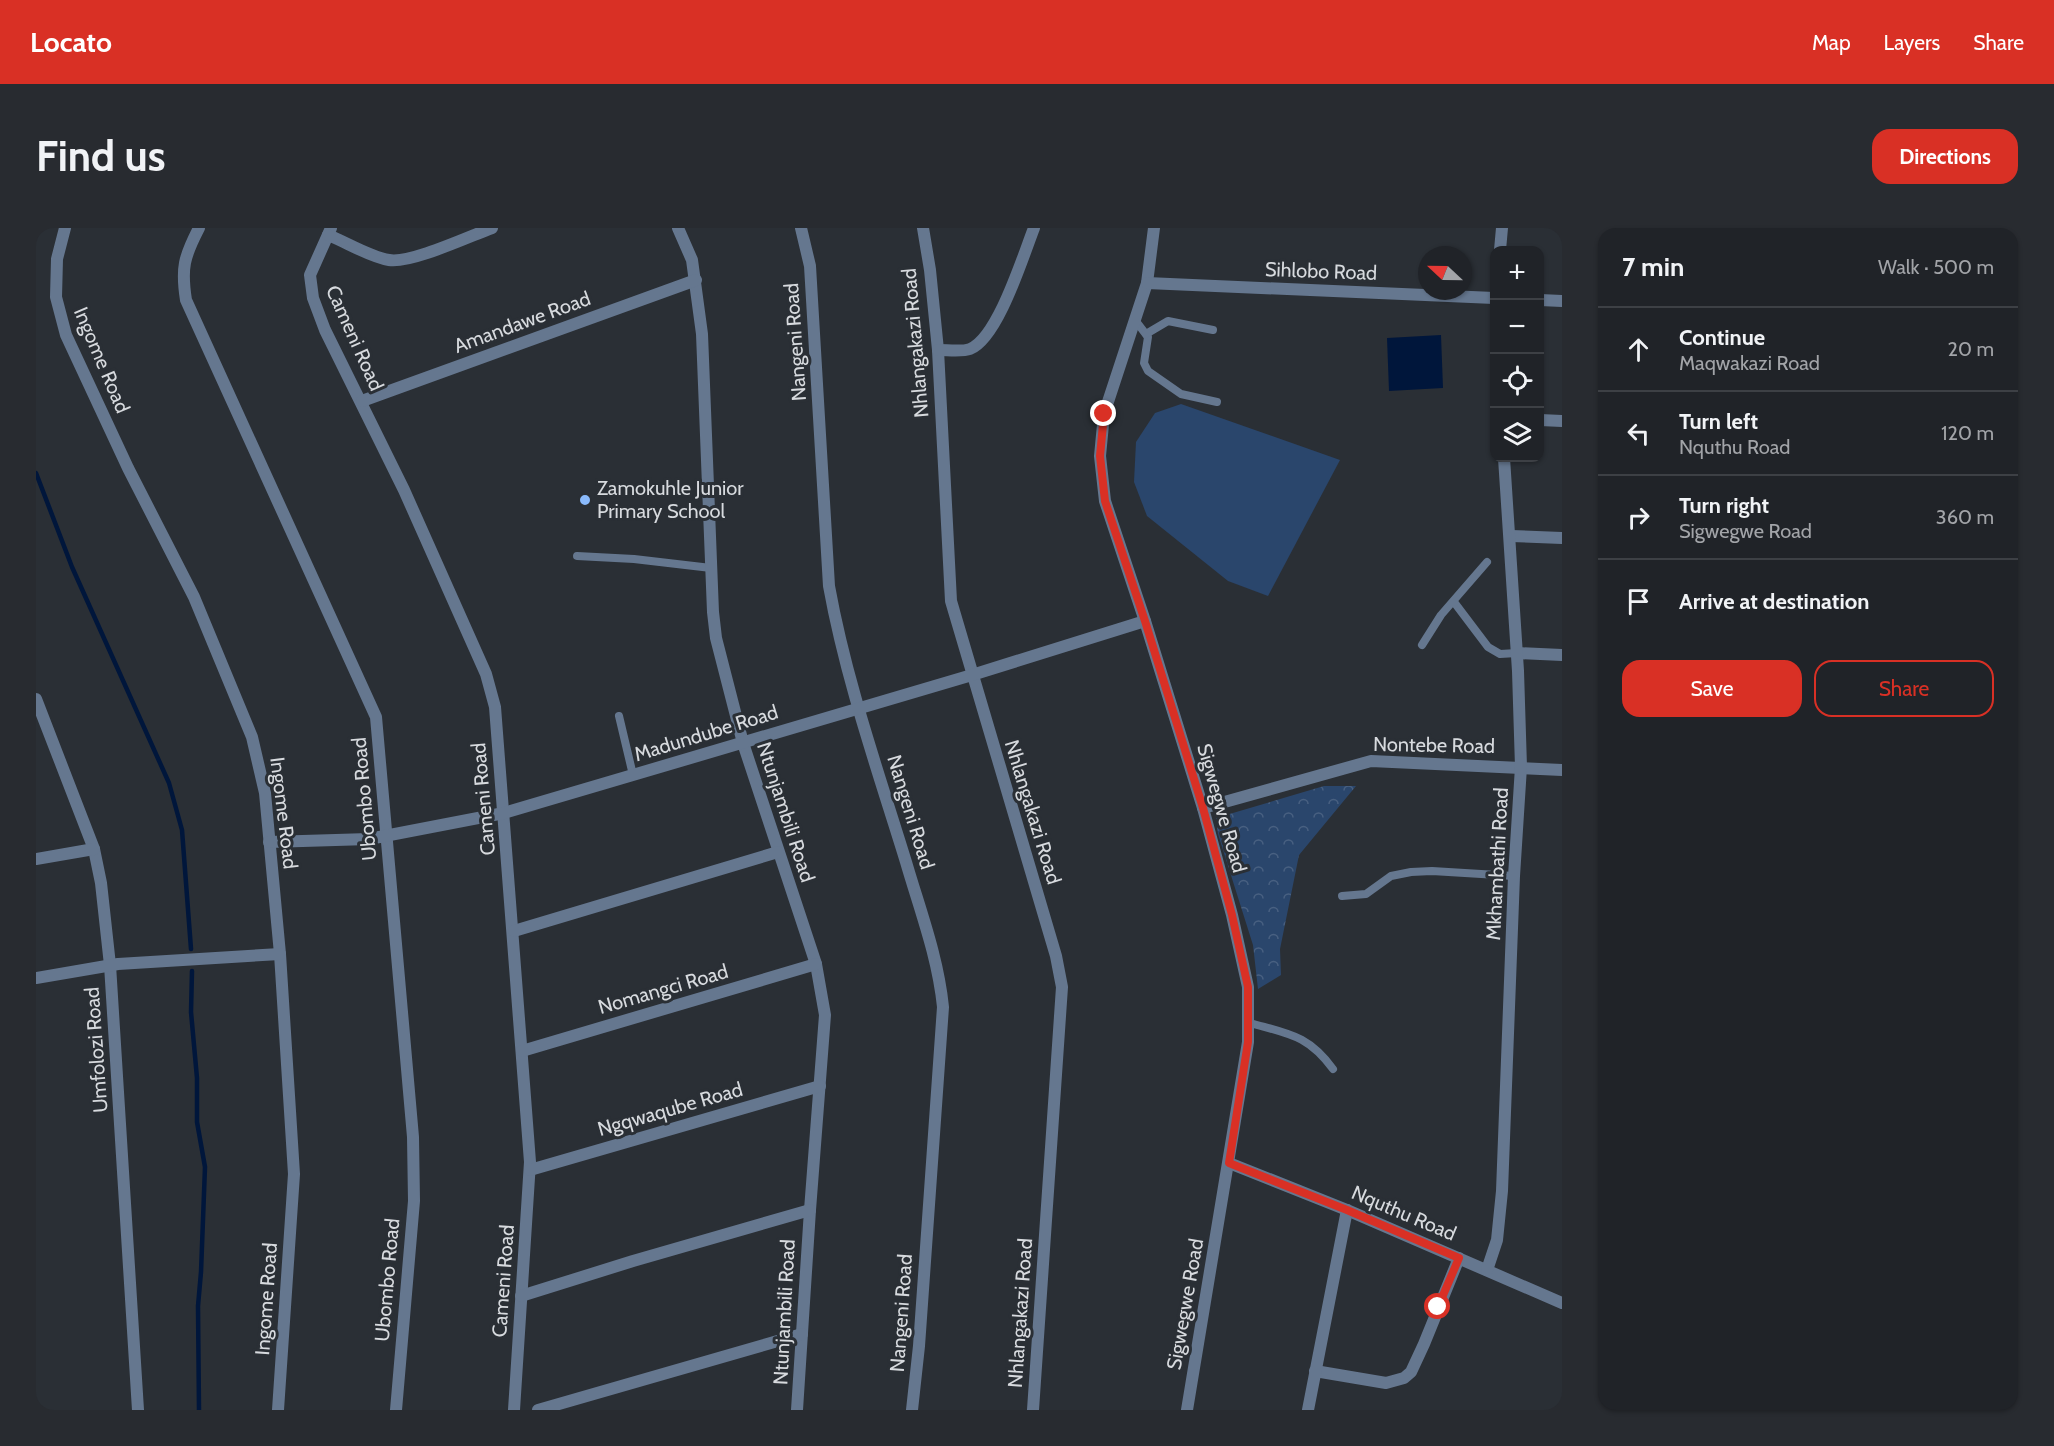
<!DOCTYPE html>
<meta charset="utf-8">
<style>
:root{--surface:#202328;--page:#282b30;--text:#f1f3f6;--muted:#a2a4a8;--line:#3d4045;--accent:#d93025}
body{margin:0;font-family:Cabin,sans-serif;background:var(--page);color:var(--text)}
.controls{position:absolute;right:18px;top:18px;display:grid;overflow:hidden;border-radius:12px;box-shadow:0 2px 4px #0004}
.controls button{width:54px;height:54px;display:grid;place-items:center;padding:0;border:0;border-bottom:2px solid var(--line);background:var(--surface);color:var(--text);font:30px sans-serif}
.compass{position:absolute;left:1382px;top:18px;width:54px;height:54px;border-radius:50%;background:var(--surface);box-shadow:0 2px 4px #0004;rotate:292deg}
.stop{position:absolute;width:18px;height:18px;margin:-14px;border:4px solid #d93025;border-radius:50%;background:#fff}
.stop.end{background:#d93025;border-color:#fff;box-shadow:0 2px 6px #0008}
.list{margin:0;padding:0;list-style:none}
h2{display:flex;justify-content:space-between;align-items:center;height:78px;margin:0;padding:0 24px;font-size:26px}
h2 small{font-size:20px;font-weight:400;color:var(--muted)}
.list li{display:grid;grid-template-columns:39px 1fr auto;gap:18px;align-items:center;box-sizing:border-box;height:84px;padding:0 24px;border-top:2px solid var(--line)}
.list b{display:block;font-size:22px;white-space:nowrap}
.list p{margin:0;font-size:20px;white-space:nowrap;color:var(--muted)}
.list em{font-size:20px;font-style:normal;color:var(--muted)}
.actions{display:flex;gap:12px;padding:18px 24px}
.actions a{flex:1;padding:14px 0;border:2px solid var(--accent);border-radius:18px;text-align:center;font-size:21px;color:var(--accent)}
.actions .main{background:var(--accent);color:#fff}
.icon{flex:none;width:33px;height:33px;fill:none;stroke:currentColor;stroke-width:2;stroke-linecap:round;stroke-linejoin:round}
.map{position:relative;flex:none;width:1526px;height:1182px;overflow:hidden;border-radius:18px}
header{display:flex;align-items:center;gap:36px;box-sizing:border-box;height:84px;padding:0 30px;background:var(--accent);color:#fff}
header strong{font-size:28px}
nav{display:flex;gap:33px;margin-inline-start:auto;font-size:21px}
.intro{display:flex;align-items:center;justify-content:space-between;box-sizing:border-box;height:144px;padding:0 36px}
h1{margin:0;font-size:42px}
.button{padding:15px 27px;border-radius:18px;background:var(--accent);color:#fff;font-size:21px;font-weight:700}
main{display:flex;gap:36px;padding:0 36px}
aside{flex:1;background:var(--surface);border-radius:18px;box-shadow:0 2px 4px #0004}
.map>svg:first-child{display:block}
</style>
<header>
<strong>Locato</strong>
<nav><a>Map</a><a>Layers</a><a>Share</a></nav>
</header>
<div class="intro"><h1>Find us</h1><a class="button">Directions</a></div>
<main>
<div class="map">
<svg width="1526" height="1182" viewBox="0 0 1526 1182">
<defs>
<pattern id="forest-crowns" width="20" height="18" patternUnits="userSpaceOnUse" patternTransform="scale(1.5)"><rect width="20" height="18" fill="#2a466c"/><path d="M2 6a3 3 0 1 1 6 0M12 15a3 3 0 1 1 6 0" fill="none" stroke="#486081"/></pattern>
</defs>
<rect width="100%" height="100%" fill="#2a2f35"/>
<!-- grass -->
<path fill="#2a466c" d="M1145,176l159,56 -72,136 -40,-15 -81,-65 -13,-34 2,-40 19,-29z"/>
<!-- forest -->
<path fill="url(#forest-crowns)" d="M1288,558h32l-57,69 -19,94 1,26 -23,14 -5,-44 -35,-111 -2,-16z"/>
<!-- water -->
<path fill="#00163b" d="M1405,107l2,53 -54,3 -2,-53z"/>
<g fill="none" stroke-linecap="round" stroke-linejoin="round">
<!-- stream -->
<g stroke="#00163b" stroke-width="4.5">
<path d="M0,245l36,94 97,216 13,47 9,119"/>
<path d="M156,743l-1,41 6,66v44l8,45 -4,105 -3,34 1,104"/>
</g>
<!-- service -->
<g stroke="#65778f" stroke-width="8">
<path d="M1099,92l13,17 -4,26 4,8 33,23 36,8"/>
<path d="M1110,106l22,-13 45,9"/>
<path d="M541,328l57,3 77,9"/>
<path d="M1418,374l34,45 12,7 17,-1"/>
<path d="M1386,417l19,-30 46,-53"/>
<path d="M583,488l14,59"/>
<path d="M1306,668l24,-2 25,-18 20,-4 21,-1 82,5"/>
<path d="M1214,795c39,11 58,12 83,46"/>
</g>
<!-- minor -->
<g stroke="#65778f" stroke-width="12">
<path d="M29,0l-8,31 -1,38 10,38 62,133 66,129 58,140 13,56 15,161 14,220 -16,236"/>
<path d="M163,0c-15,29 -18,40 -13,72l190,417 37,420 1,64 -18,209"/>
<path d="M295,0l-21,47 3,23 12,32 79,160 82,184 9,33 35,455 -16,248"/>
<path d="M642,0l14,32 10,74 11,278 3,26 27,105 73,221 9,51 -15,195 -13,200"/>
<path d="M765,0l9,38 19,320c17,94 49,185 77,276 14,48 32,95 37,145l-24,339 -7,64"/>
<path d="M887,0l7,42 8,80 13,251 105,355 6,31 -29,423"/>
<path d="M1118,0l-7,55 -43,131 -4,42 5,45 40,120 58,187 29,107 16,72v55l-61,368"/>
<path d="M292,7c18,7 42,22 61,25 21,4 81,-24 103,-32"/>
<path d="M1464,22l2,-22"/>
<path d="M1111,55l347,15"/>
<path d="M1504,72l22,1"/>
<path d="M902,122c10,0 24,2 32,-1 28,-11 53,-93 64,-121"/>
<path d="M326,173l334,-121"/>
<path d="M1504,192l22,1"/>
<path d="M1475,308l51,2"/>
<path d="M1481,425l45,2"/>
<path d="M0,471l58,150 7,34 9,82 28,445"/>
<path d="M1167,580l168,-47 191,9"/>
<path d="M233,614l100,-3 135,-26 468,-138 173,-54"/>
<path d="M0,631l58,-10"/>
<path d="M478,703l264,-79"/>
<path d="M0,750l82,-14 162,-10"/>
<path d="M486,823l294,-87"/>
<path d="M1193,935l118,47 215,93"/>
<path d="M494,942l290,-84"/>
<path d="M1451,1042l10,-30 5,-49 12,-315 7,-109 -3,-96 -14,-213"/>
<path d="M485,1068l112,-35 177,-51"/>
<path d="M1279,1143l71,12 18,-5 7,-6 13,-28 35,-86"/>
<path d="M502,1182l264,-76"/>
<path d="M1272,1182l39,-200"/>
</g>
</g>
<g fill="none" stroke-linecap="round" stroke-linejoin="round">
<!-- route -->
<path stroke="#d93025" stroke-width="8" d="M1068,186l-4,42 5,45 40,120 58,187 29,107 16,72v55l-19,121 118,47 112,48 -21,49"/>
</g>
<!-- markers -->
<circle fill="#8abafc" stroke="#2a2f35" stroke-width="2" cx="549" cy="272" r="6"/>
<g text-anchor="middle" stroke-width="6" stroke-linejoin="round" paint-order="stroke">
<!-- street labels -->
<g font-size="20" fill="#d7dade" stroke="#2a2f35">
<text transform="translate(1285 43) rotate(2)" y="7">Sihlobo Road</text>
<text transform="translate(486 94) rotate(-20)" y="7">Amandawe Road</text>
<text transform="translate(319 110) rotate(66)" y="7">Cameni Road</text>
<text transform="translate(759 114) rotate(-94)" y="7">Nangeni Road</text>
<text transform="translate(879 115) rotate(-95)" y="7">Nhlangakazi Road</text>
<text transform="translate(66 132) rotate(67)" y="7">Ingome Road</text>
<text transform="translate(670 505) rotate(-17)" y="7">Madundube Road</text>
<text transform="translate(1398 517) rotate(1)" y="7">Nontebe Road</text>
<text transform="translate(328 571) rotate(-95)" y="7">Ubombo Road</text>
<text transform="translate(447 571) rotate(-95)" y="7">Cameni Road</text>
<text transform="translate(1186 580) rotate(74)" y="7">Sigwegwe Road</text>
<text transform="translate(750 584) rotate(72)" y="7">Ntunjambili Road</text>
<text transform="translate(875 584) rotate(73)" y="7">Nangeni Road</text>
<text transform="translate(997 584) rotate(73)" y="7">Nhlangakazi Road</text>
<text transform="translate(248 585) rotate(83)" y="7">Ingome Road</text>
<text transform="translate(1461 636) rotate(-87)" y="7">Mkhambathi Road</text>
<text transform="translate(627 761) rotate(-16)" y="7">Nomangci Road</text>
<text transform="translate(60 822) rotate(-94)" y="7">Umfolozi Road</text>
<text transform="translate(634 881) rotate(-16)" y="7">Ngqwaqube Road</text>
<text transform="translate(1368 985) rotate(23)" y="7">Nquthu Road</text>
<text transform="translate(351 1052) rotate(-85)" y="7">Ubombo Road</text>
<text transform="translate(467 1053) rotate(-86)" y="7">Cameni Road</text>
<text transform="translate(230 1071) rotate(-86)" y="7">Ingome Road</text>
<text transform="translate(1149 1076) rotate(-80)" y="7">Sigwegwe Road</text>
<text transform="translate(748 1084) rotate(-87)" y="7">Ntunjambili Road</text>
<text transform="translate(865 1085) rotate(-86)" y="7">Nangeni Road</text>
<text transform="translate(984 1085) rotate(-86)" y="7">Nhlangakazi Road</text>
</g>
<!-- poi labels -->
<g font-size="20" fill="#d7dade" stroke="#2a2f35" text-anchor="start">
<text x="561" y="267">Zamokuhle Junior<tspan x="561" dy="23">Primary School</tspan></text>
</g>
</g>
</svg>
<div class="controls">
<button>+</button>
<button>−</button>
<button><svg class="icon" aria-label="locate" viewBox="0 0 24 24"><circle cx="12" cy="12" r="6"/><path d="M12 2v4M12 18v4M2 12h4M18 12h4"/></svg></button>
<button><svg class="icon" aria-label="layers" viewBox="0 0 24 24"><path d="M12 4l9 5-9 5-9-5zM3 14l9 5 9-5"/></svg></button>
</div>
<svg class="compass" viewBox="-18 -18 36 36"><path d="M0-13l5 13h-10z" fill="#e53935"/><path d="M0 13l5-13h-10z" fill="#a2a4a8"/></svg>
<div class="stop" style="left:1402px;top:1079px"></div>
<div class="stop end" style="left:1068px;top:186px"></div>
</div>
<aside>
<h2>7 min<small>Walk · 500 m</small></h2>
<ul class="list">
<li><svg class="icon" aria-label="ahead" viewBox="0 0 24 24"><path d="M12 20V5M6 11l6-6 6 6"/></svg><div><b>Continue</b><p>Maqwakazi Road</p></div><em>20 m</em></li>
<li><svg class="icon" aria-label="left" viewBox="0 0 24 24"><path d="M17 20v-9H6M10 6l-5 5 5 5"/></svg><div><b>Turn left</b><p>Nquthu Road</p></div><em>120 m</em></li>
<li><svg class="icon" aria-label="right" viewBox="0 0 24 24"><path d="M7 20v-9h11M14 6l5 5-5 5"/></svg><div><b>Turn right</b><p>Sigwegwe Road</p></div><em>360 m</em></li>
<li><svg class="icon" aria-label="arrive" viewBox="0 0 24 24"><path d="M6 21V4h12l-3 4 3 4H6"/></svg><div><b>Arrive at destination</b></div></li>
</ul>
<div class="actions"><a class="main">Save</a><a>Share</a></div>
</aside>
</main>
